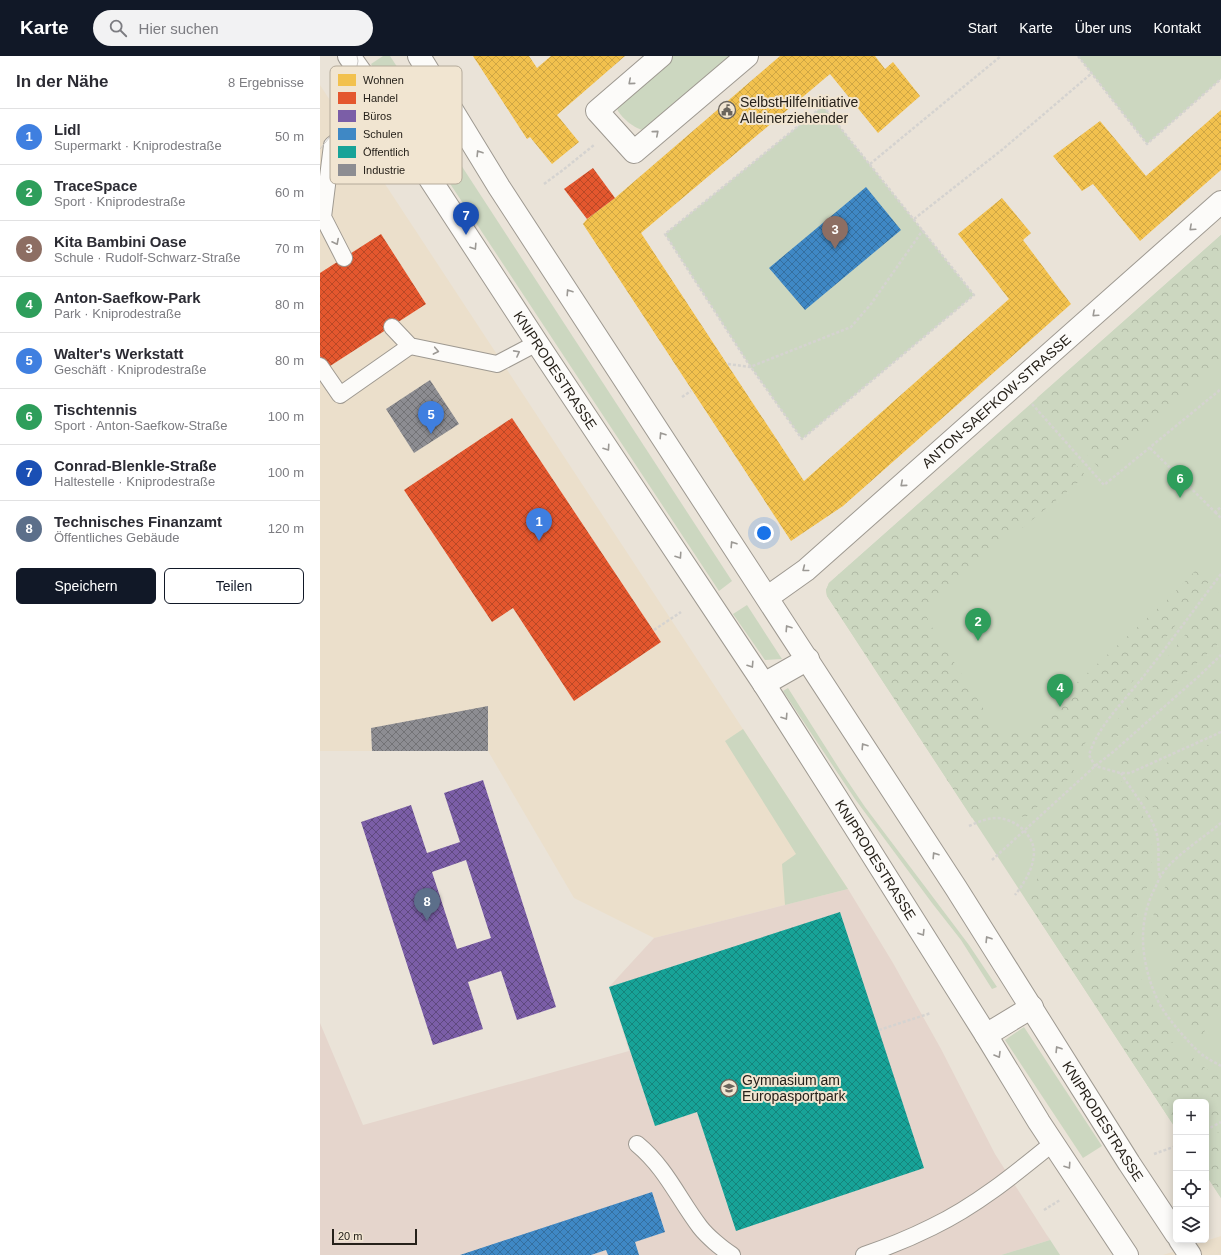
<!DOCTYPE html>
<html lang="de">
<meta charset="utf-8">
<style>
:root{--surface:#fff;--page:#f2f2f3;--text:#2b2b33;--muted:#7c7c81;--line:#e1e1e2;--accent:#111827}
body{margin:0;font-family:Arial,sans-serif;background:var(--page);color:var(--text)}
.controls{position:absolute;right:12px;bottom:12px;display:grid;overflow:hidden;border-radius:6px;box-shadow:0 2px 10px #0003}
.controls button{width:36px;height:36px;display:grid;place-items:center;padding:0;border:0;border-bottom:1px solid var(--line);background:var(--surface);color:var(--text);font:20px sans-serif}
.scale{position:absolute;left:12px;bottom:10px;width:85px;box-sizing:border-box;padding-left:4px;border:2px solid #26211a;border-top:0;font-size:11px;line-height:14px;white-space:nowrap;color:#26211a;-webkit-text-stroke:3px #f1e5d1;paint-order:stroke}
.you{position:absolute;left:444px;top:477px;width:14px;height:14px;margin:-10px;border:3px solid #fff;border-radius:50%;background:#1a73e8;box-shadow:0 0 0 6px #1a73e833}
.badge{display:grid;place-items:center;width:26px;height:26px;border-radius:50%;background:var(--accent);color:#fff;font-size:13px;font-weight:700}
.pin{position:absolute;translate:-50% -33px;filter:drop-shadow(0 1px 2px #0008)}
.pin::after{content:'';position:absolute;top:21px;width:14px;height:12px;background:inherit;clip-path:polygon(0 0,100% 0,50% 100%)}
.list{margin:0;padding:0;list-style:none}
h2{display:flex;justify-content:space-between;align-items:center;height:52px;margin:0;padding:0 16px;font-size:17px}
h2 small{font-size:13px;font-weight:400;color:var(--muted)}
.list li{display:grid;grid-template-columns:26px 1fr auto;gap:12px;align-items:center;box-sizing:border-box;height:56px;padding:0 16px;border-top:1px solid var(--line)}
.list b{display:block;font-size:15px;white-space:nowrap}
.list p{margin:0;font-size:13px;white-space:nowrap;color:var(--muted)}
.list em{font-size:13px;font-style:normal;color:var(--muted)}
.actions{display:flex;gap:8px;padding:12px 16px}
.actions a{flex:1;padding:9px 0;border:1px solid var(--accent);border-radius:6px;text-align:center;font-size:14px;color:var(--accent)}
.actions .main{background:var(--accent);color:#fff}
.icon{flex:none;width:22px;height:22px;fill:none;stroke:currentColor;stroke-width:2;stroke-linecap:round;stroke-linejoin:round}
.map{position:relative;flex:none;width:901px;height:1199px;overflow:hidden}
header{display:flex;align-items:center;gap:24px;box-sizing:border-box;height:56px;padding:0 20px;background:var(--accent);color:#fff}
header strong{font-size:19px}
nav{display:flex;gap:22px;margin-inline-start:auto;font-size:14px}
.search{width:280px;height:36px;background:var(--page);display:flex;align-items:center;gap:10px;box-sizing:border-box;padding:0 14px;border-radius:22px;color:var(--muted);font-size:15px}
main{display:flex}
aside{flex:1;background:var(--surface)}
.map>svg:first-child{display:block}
</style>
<header>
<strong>Karte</strong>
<div class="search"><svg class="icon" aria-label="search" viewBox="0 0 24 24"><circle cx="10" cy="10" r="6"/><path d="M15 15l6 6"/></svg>Hier suchen</div>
<nav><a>Start</a><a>Karte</a><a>Über uns</a><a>Kontakt</a></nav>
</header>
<main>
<aside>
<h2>In der Nähe<small>8 Ergebnisse</small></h2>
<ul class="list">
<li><span class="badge" style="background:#3f7fe0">1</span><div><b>Lidl</b><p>Supermarkt · Kniprodestraße</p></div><em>50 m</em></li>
<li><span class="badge" style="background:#2e9e5b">2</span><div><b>TraceSpace</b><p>Sport · Kniprodestraße</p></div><em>60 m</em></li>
<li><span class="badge" style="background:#8d6e63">3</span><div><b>Kita Bambini Oase</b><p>Schule · Rudolf-Schwarz-Straße</p></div><em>70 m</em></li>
<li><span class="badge" style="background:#2e9e5b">4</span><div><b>Anton-Saefkow-Park</b><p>Park · Kniprodestraße</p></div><em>80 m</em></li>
<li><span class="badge" style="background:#3f7fe0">5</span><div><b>Walter's Werkstatt</b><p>Geschäft · Kniprodestraße</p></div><em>80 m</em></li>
<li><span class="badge" style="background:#2e9e5b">6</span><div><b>Tischtennis</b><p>Sport · Anton-Saefkow-Straße</p></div><em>100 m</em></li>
<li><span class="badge" style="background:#1a4fb4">7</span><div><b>Conrad-Blenkle-Straße</b><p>Haltestelle · Kniprodestraße</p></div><em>100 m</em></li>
<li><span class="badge" style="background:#5c6f8a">8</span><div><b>Technisches Finanzamt</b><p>Öffentliches Gebäude</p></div><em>120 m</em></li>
</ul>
<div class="actions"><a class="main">Speichern</a><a>Teilen</a></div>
</aside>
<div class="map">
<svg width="901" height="1199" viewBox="0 0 901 1199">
<defs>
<pattern id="forest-crowns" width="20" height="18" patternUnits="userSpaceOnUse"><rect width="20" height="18" fill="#ccd7c0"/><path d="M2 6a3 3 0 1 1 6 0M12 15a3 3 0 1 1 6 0" fill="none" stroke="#afb8a4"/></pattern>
<pattern id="homes-cross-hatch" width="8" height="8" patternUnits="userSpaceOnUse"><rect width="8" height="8" fill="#f2c14e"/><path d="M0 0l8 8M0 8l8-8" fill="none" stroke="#cfa644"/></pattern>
<pattern id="shops-cross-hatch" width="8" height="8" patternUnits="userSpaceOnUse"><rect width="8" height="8" fill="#e4572e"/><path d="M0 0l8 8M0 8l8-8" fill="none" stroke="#b94826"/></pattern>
<pattern id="offices-cross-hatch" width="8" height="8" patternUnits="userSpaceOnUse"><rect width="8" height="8" fill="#7b5ea7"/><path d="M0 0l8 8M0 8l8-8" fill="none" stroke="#5f497f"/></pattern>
<pattern id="schools-cross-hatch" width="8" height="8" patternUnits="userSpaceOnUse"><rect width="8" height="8" fill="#3f88c5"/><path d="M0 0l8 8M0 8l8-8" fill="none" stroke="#356f9f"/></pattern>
<pattern id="public-cross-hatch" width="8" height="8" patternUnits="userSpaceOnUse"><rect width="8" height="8" fill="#17a398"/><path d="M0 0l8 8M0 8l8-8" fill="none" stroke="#15847b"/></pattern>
<pattern id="industry-cross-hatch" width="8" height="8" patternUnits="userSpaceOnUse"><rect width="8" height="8" fill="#8d8d92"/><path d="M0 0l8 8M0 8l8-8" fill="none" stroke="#737376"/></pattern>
</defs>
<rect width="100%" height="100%" fill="#eae3d8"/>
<!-- built -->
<g fill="#ebdfcb">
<path d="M0,29l528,804 -194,49 -80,-40 -86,-147h-168z"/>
<path d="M901,1180v19h-58z"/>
</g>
<!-- education -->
<path fill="#e5d5cc" d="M528,833l45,74 48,86 54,105 55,86 -49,15h-681v-232l43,102 266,-74 -20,-64 45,-49z"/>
<!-- green -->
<g fill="#ccd7c0">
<path d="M63,0h7l342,525 -13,10 -348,-527z"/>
<path d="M353,0h59l-88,74c-8,0 -22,-12 -26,-19 -2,-4 0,-7 2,-10z"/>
<path d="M758,0h143v23l-74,65z"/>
<path d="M503,50l151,189 -172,144 -54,-76 -83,-129z"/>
<path d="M901,179v963l-15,-23v-73h-30v27l-349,-533 -1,-6 3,-7z"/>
<path d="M427,549l35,54 -17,1 -32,-46z"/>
<path d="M468,632l54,85 23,34 104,138 28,42 -5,2 -31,-49 -29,-37 -77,-104 -72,-108z"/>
<path d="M423,673l105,160 -63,16 -3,-41 14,-10 -71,-113z"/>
<path d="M704,971l78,119 -19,12 -78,-118z"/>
<path d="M727,1179l13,20h-59l49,-15z"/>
</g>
<!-- forest -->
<g fill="url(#forest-crowns)">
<path d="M901,179v131l-123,101 -61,-69z"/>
<path d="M706,353l60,67 -156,127 -4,12 4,9 67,106 20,2 14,-4 18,-13 9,-15 110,-101 28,-29 9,3 5,7 -130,170 -8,26 -47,42c-19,-10 -34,-15 -53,0l-145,-222 -1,-6 3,-7z"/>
<path d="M901,534v51l-120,110 -3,-3 3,-8z"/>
<path d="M901,609v61l-90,40 -8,2 -10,-5z"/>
<path d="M901,683v71l-58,49c-1,-18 0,-37 -11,-53 -6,-9 -13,-16 -17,-26l9,-7z"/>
<path d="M788,721l12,2c7,12 14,23 21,34 2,4 6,9 7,14 5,17 5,40 0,57 -3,12 -10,23 -12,35 -9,40 12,85 37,115l-4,4 19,23 5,-3 21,17 7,2v41l-15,7v-23h-30v27l-151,-231c18,-21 21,-42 13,-68l59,-51z"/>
<path d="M901,777v167l-21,40c-23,-15 -34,-43 -44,-67h9l8,-6 2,-9 -4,-9 -10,-4 -11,-1c1,-14 2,-30 8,-43 12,-29 39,-49 63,-68z"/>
<path d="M901,1074v68l-15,-23v-34z"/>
</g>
<!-- homes -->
<g fill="url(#homes-cross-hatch)">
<path d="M153,0h56l8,12 14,-12h74l-68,59 22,27 -27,22 -22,-27 -3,2z"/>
<path d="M460,0h95l10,13 8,-7 27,34 -42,37 -48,-59 -189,159 163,248 205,-182 -51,-65 44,-36 29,35 -8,7 48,64 -228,202 -52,35 -208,-317 4,-5 28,-21z"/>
<path d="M901,54v60l-81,71 -47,-57 -11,7 -29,-35 47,-35 46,55z"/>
</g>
<!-- shops -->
<g fill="url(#shops-cross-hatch)">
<path d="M273,112l22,30 -28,21 -23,-30z"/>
<path d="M61,178l45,70 -99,64 -7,-12v-83z"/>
<path d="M192,362l149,224 -87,59 -61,-93 -21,14 -88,-132z"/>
</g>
<!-- offices -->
<path fill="url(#offices-cross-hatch)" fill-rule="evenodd" d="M163,724l73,227 -39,13 -16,-49 -33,11 15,47 -50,16 -72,-223 50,-17 16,48 33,-11 -16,-49zM146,804l25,78 -34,11 -25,-77z"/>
<!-- schools -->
<g fill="url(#schools-cross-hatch)">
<path d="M546,131l35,43 -96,80 -36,-42z"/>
<path d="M332,1136l13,40 -30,10 4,13h-31l-2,-5 -15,5h-131z"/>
</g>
<!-- public -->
<path fill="url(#public-cross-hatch)" d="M520,856l84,256 -188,63 -39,-119 -42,14 -46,-139z"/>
<!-- industry -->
<g fill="url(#industry-cross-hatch)">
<path d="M110,324l29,44 -45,29 -28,-44z"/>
<path d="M168,650v45h-116l-1,-23z"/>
</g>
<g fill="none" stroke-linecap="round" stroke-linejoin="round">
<!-- service casing -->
<g stroke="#9e9991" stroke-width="18">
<g id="service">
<path d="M24,202l-21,-41 9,-72 51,-41"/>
<path d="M72,271l18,19 87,18 40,-21"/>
<path d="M0,310l20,29 70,-49"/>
<path d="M317,1088c29,24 41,54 63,83 7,9 22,22 32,28"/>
<path d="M544,1199c24,-8 46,-17 68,-28 44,-21 83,-53 121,-84"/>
</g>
</g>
<!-- minor casing -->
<g stroke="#9e9991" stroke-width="24">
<g id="minor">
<path d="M341,0l-64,55 37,41 113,-96"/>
<path id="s1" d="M448,541l38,-27 415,-368"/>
</g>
</g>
<!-- tertiary casing -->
<g stroke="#9e9991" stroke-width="24">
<g id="tertiary">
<path id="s2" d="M29,0l34,48 47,75 107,164 227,341 72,113 150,238 53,87 88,133"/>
<path id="s3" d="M99,0l80,131 457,701 173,275 47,71"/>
<path d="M444,628l44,-25"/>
<path d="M666,979l46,-28"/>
<path d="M860,1184l10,15"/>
</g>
</g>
<!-- path -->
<g stroke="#d5d3d0" stroke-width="2.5" stroke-dasharray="3 2" stroke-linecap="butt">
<path d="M758,0l69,88 74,-65"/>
<path d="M503,50l151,189 -172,144 -54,-76 -83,-129z"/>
<path d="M550,108l131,-108"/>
<path d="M224,128l19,-14 31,-25"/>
<path d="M594,163l89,-70 89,-76"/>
<path d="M408,308l22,3 101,-40 20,-23 52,-74"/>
<path d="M362,341l9,-6"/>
<path d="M712,348l72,81 117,-96"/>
<path d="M830,392l65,64 6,-5"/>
<path d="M895,456l6,6"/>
<path d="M901,518c-25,33 -49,66 -74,98 -19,25 -49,53 -58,83l6,11 25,7h10l91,-41"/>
<path d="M334,574l27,-18"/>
<path d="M801,717c10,17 32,43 36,62 3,14 0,29 3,43"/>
<path d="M901,767c-17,14 -43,31 -56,47 -4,5 -7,11 -9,16 -20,37 -15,78 2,115 7,15 30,41 42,52 6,5 14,9 21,13"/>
<path d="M649,770c9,-4 18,-8 27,-8 18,0 38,16 38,35 -1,16 -9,29 -19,42"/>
<path d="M672,804l103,-94 18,-14 86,-76 22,-21"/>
<path d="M559,974l52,-17"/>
<path d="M886,1074l15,-8"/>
<path d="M834,1098l22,-8"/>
<path d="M724,1154l16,-10"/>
</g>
<!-- service -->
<use href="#service" stroke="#fcfbf9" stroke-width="16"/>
<!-- minor -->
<use href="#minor" stroke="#fcfbf9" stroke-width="22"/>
<!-- tertiary -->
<use href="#tertiary" stroke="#fcfbf9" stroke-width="22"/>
<!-- tram -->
<path stroke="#cdcbc9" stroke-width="1" d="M0,93l14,-17 17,-35 7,-36 -1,-5"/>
</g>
<!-- one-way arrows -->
<defs><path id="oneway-chevron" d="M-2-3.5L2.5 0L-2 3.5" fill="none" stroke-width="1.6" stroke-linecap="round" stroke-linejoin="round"/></defs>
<g stroke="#9c9995">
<use href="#oneway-chevron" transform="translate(311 26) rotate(139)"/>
<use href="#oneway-chevron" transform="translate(336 77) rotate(-41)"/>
<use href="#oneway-chevron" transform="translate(159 97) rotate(-122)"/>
<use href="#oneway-chevron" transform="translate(872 172) rotate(138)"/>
<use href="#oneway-chevron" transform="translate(16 186) rotate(63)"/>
<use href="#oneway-chevron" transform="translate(154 191) rotate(57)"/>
<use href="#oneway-chevron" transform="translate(249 236) rotate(-123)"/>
<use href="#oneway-chevron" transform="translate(775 258) rotate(138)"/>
<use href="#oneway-chevron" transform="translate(116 295) rotate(11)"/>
<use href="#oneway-chevron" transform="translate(197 297) rotate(-28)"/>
<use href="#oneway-chevron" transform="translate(342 379) rotate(-123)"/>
<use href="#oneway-chevron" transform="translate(287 392) rotate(56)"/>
<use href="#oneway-chevron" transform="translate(583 428) rotate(139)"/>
<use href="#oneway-chevron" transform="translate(413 488) rotate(-123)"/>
<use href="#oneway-chevron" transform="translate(359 500) rotate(56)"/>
<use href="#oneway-chevron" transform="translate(485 513) rotate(142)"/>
<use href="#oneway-chevron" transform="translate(468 572) rotate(-123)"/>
<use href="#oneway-chevron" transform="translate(431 609) rotate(57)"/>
<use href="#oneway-chevron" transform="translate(465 661) rotate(57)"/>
<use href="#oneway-chevron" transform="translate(544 690) rotate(-123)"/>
<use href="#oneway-chevron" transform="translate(615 799) rotate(-123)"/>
<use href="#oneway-chevron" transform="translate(602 877) rotate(58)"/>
<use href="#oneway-chevron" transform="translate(668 883) rotate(-122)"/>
<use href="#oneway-chevron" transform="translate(738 993) rotate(-122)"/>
<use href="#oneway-chevron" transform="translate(678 999) rotate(59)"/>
<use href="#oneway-chevron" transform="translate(748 1110) rotate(56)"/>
</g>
<!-- icons -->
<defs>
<g id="civic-ring" transform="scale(0.9)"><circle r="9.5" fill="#f1e5d1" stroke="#6b655c" stroke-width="1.5"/><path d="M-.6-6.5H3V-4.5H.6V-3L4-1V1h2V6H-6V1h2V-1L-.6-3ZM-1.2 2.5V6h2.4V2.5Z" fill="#6b655c"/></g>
<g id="school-ring" transform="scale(0.9)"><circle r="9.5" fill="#f1e5d1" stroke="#6b655c" stroke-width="1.5"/><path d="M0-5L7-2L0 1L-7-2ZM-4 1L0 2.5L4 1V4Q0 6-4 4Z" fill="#6b655c"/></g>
</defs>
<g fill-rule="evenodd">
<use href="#civic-ring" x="407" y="54"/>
<use href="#school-ring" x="409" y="1032"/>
</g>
<g text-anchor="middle" stroke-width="4" stroke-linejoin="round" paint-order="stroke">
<!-- poi labels -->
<g font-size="14" fill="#26211a" stroke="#f1e5d1" text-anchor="start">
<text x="420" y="51">SelbstHilfeInitiative<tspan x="420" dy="16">Alleinerziehender</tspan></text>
<text x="422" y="1029">Gymnasium am<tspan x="422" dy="16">Europasportpark</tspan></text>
</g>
<!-- street labels -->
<g font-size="14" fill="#26211a" stroke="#f1e5d1">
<text dy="5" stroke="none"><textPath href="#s2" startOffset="376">KNIPRODESTRASSE</textPath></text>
<text dy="5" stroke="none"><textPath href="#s1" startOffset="301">ANTON-SAEFKOW-STRASSE</textPath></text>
<text dy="5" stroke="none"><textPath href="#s2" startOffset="961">KNIPRODESTRASSE</textPath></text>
<text dy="5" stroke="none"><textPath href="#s3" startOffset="1266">KNIPRODESTRASSE</textPath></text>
</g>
</g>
<!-- legend -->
<rect x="10" y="10" width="132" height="118" rx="6" fill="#f1e5d1" stroke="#b4aa9a" stroke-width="1"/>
<rect x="18" y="18" width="18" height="12" fill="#f2c14e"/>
<rect x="18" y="36" width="18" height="12" fill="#e4572e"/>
<rect x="18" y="54" width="18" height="12" fill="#7b5ea7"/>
<rect x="18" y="72" width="18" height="12" fill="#3f88c5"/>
<rect x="18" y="90" width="18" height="12" fill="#17a398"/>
<rect x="18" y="108" width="18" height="12" fill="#8d8d92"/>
<g font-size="11" fill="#26211a">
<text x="43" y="28">Wohnen</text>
<text x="43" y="46">Handel</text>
<text x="43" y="64">Büros</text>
<text x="43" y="82">Schulen</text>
<text x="43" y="100">Öffentlich</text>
<text x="43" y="118">Industrie</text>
</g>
</svg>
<div class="controls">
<button>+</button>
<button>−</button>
<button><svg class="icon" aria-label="locate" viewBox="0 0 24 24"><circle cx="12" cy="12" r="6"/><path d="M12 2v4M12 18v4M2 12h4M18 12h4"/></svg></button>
<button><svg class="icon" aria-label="layers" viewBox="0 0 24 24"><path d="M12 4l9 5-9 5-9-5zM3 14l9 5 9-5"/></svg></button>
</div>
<div class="scale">20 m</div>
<div class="you"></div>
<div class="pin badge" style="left:219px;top:485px;background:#3f7fe0">1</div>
<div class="pin badge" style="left:658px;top:585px;background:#2e9e5b">2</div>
<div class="pin badge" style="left:515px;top:193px;background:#8d6e63">3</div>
<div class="pin badge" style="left:740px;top:651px;background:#2e9e5b">4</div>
<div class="pin badge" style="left:111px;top:378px;background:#3f7fe0">5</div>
<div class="pin badge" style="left:860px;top:442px;background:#2e9e5b">6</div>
<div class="pin badge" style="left:146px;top:179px;background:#1a4fb4">7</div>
<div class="pin badge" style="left:107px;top:865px;background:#5c6f8a">8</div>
</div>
</main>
